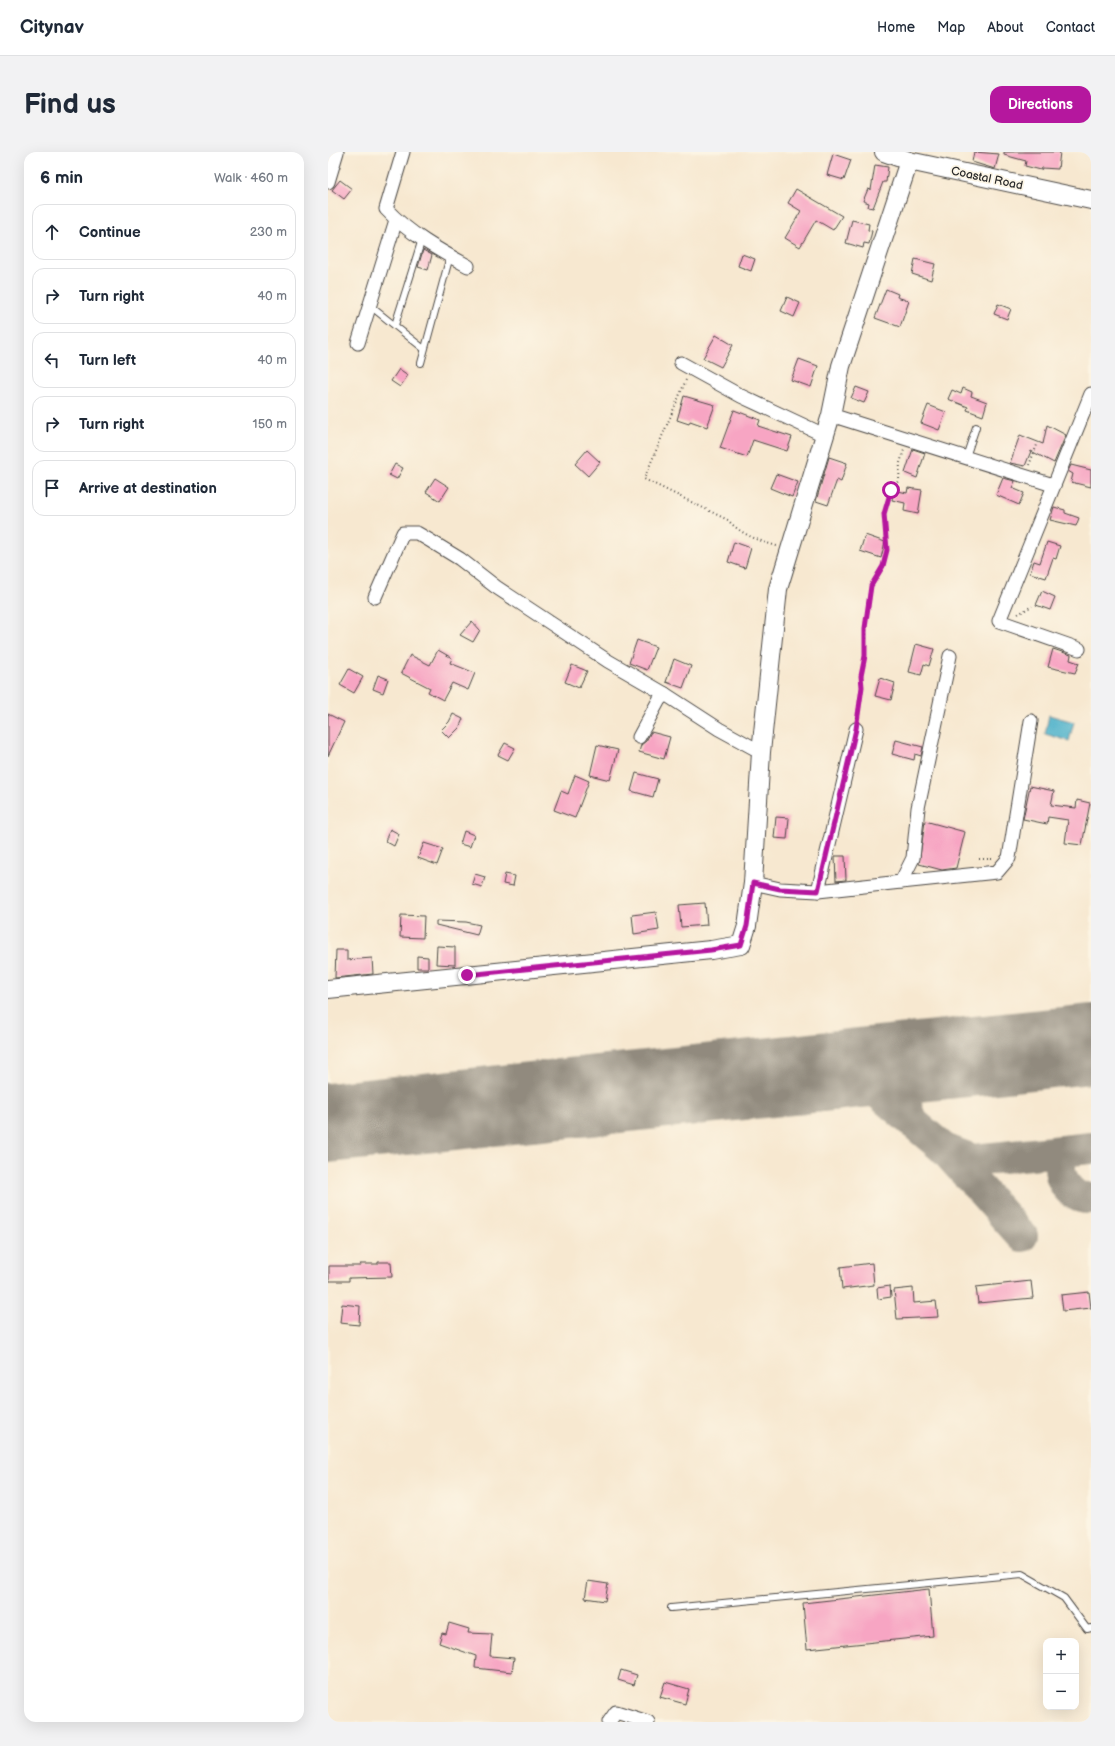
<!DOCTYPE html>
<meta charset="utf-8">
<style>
:root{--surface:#fff;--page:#f2f2f3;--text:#1f2937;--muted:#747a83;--line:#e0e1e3;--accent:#b5179e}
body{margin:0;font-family:"Balsamiq Sans",sans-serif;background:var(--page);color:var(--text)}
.controls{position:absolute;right:12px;bottom:12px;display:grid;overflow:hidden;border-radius:8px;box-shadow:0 4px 16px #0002}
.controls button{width:36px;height:36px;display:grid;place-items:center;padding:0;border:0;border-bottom:1px solid var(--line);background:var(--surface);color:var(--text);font:20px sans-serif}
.stop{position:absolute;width:12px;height:12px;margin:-9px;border:3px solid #b5179e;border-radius:50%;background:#fff}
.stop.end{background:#b5179e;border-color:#fff;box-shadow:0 1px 4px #0008}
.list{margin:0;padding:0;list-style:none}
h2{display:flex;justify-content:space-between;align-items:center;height:52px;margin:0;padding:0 16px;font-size:17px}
h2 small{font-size:13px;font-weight:400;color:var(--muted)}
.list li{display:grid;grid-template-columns:26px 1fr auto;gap:12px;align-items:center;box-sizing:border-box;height:56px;margin:0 8px 8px;padding:0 8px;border:1px solid var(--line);border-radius:12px}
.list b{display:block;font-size:15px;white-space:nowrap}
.list em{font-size:13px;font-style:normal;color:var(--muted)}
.icon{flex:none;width:22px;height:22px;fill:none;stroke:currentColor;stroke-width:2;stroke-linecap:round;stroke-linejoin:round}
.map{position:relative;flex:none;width:763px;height:1570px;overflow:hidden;border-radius:12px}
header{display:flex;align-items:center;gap:24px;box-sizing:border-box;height:56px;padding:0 20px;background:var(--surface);border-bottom:1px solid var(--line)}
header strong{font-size:19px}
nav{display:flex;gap:22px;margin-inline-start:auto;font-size:14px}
.intro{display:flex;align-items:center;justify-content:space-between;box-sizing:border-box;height:96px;padding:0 24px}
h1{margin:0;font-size:28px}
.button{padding:10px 18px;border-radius:12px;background:var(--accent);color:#fff;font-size:14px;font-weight:700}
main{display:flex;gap:24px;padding:0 24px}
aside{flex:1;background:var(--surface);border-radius:12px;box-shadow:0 4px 16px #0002}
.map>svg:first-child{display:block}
</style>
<header>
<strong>Citynav</strong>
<nav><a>Home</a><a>Map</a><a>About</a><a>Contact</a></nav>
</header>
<div class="intro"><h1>Find us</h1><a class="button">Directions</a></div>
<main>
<aside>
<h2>6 min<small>Walk · 460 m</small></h2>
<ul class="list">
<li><svg class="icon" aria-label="ahead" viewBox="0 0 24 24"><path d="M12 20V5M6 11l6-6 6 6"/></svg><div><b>Continue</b></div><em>230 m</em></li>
<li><svg class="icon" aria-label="right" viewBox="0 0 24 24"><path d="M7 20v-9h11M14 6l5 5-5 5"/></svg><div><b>Turn right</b></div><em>40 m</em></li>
<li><svg class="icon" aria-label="left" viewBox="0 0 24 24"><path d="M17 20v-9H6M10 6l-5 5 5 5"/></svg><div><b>Turn left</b></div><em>40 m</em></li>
<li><svg class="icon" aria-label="right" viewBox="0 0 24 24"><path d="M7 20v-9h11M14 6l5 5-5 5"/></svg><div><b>Turn right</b></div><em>150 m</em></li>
<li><svg class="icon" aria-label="arrive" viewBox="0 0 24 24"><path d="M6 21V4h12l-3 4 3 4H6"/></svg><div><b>Arrive at destination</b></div></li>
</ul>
</aside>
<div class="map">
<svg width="763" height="1570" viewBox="0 0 763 1570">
<rect width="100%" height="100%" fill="#fcf5e5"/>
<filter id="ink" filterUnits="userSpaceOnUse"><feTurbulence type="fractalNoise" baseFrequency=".025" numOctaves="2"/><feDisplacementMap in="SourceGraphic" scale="8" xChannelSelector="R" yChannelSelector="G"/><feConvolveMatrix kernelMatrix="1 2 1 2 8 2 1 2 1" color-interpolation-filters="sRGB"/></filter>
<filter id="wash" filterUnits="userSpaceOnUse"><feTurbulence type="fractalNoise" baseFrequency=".012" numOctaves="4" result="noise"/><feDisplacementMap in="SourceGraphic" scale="16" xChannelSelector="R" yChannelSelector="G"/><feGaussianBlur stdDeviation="0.9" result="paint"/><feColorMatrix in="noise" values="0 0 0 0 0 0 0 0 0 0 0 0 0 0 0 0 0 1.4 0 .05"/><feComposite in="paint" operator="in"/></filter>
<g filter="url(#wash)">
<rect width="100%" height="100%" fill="#f7e8d0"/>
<!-- water -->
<path fill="#4cb1cb" stroke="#3c6e7b" d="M721,563l25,7 -5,19 -24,-7z"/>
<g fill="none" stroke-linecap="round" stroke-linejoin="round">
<!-- taxiway -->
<g stroke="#918a7e" stroke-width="32">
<path d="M522,917l94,80 78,87"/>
<path d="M585,971c-9,-16 -16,-49 7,-58 12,-4 27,-5 40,-7"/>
<path d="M616,997l29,11 118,-12"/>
<path d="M736,999c-11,19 2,49 27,47"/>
</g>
<!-- runway -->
<path stroke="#918a7e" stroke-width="80" d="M0,971l763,-79"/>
</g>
<g id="blocks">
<!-- building -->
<g fill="#f7a5c3">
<path d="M646,0l25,2 -4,15 -23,-7z"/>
<path d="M676,0h56l-2,17 -16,-1 -1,2 -16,-4 1,-5 -22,-6z"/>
<path d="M505,2l18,6 -7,20 -17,-5z"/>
<path d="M547,13l13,2 -2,15h-3l-10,26 -5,-1 1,-4 -6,-2 5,-12 3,1z"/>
<path d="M12,28l12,9 -8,10 -12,-9z"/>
<path d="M468,37l46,27 -9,14 -17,-10 -16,27 -15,-9 16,-27 -13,-8z"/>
<path d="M524,68l17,4 -1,6 4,1 -3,13 -5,-1 -1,5 -17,-5z"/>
<path d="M95,98l9,5 -4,15 -10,-3z"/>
<path d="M414,102l13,5 -4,12 -13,-5z"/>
<path d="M587,107l20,5 -4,16 -19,-6z"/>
<path d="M558,137l12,5 -1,3 12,4 -9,26 -25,-9z"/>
<path d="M459,145l13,6 -6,14 -13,-6z"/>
<path d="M670,152l13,5 -4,10 -13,-5z"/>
<path d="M388,183l17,10 -12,22 -18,-9z"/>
<path d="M471,207l19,7 -7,21 -20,-7z"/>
<path d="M71,217l9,6 -8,12 -9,-6z"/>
<path d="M528,235l13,5 -5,11 -13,-5z"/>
<path d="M635,236l9,4 -1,4 16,6 -4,14 -16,-6 1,-3 -20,-8 4,-9 9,4z"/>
<path d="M356,244l31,9 -8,22 -17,-6 -1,3 -12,-4z"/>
<path d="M600,253l18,7 -7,18 -18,-7z"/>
<path d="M406,258l26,10 -2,6 34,11 -5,14 -34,-11 -6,17 -27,-9z"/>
<path d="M719,273l19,10 -12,28 -23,-12 -6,15 -15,-3 10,-28 23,9z"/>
<path d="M585,297l12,4 -8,25 -12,-5z"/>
<path d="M259,298l13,12 -12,14 -13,-12z"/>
<path d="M501,305l18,6 -6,19 -4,-2 -9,25 -12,-4z"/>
<path d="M67,312l8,4 -6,11 -8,-4z"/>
<path d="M743,313l20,5v17l-20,-5 2,-8 -5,-3z"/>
<path d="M448,322l22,8 -6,15 -22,-9z"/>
<path d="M107,326l14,9 -9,14 -14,-9z"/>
<path d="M675,326l12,3 -3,7 12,5 -5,12 -23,-10z"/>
<path d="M580,336l14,2 -4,24 -14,-3 1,-8 -13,-3 2,-10 13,3z"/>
<path d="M726,355l11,3v3l14,5 -3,8 -26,-6z"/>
<path d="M537,383l20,7 -4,16 -21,-7z"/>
<path d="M406,390l17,6 -6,20 -17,-6z"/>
<path d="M719,390l13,4 -4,13 -3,-1 -7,20 -16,-5 4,-12 6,2z"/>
<path d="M714,439l13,6 -5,13 -14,-5z"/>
<path d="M144,469l8,9 -7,12 -13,-7z"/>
<path d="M309,488l19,7 -9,23 -18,-7z"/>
<path d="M588,492l18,5 -5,17 -5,-2 -3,11 -12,-3z"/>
<path d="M725,497l18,6 -1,5 9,3 -4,10 -27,-6z"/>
<path d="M110,498l14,8 -2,5 25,10 -7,17 -16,-7 -9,17 -15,-8 2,-4 -29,-15 9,-18 20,10z"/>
<path d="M346,507l17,7 -8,22 -17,-6z"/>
<path d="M244,513l15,6 -8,17 -14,-6z"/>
<path d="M21,517l14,8 -9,16 -14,-8z"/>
<path d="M50,523l10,4 -5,14 -10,-4z"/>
<path d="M552,526l15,5 -4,17 -16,-4z"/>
<path d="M0,562l16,8 -16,34z"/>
<path d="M125,562l10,5 -4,9 -10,10 -8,-8 8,-8z"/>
<path d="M323,580l19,5 -6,22 -25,-7 2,-7 5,-4z"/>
<path d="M568,588l27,7 -2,9 -6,-2 -1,6 -22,-6z"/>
<path d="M177,591l10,5 -7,12 -10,-5z"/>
<path d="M269,593l21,5 -8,30 -20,-5z"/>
<path d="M308,621l22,6 -5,18 -22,-6z"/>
<path d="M247,623l14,6 -14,37 -21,-8 7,-19 7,3z"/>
<path d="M702,634l24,5 -3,14 25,3 1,-8 13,3 -8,42 -17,-2 3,-23 -20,-3 -1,7 -24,-5z"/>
<path d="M448,665l13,1 -2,21 -13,-1z"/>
<path d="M597,669l40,11 -9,36 -14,2 -23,-6z"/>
<path d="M62,677l9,5 -5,12 -9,-5z"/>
<path d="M136,679l10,4 -4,12 -10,-3z"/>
<path d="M96,691l19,6 -6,16 -19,-7z"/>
<path d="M507,704h10l1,24 -10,1z"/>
<path d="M147,722l10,3 -3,10 -10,-3z"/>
<path d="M177,722l10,2 -2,10 -10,-2z"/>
<path d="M377,751l2,22 -26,2 -2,-22z"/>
<path d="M328,760l3,18 -25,4 -2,-19z"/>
<path d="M73,763l23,1 -1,22 -23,-1z"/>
<path d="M108,769l30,1 14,3 -3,10 -41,-10z"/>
<path d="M109,794l18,1v18l-19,-1z"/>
<path d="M8,798h11v10l25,-2 1,16 -38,4z"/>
<path d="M89,804l11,1v11h-11z"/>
<path d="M50,1110h13l1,15 -43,1v3h-20v-15h32l-1,-2h18z"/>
<path d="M544,1111l2,22 -32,4 -2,-22z"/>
<path d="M703,1129l2,17 -55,5 -2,-16z"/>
<path d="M562,1134l1,11 -13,2 -1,-11z"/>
<path d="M585,1136l1,15 22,-2 2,16 -41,2 -3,-29z"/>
<path d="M761,1140l2,16 -28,3 -2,-16z"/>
<path d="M14,1152l18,2 -1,19 -19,-2z"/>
<path d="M260,1429l20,3 -3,17 -20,-3z"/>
<path d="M601,1437l4,47 -126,13 -4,-46z"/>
<path d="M121,1471l20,6 -1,4 24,1 -2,22 24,2 -2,14 -37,-4 1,-12 -37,-13 3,-10 4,1z"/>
<path d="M293,1518l16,5 -3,10 -16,-5z"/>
<path d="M337,1530l24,7 -4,15 -25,-7z"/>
</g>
</g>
</g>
<g filter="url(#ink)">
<use href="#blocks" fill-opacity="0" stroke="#4a4744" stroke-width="1"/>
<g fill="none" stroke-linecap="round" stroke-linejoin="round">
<!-- lane casing -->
<g stroke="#4a4744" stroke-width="8">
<g id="lane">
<path d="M41,153l55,44"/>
<path d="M67,173l27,-86"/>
<path d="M93,211l29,-107"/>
<path d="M638,305l10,-30"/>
<path d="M343,1456l351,-34 42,24 23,31 4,-1"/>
</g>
</g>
<!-- street casing -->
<g stroke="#4a4744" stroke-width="15">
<g id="street">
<path d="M75,0l-17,57c22,24 54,42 82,57"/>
<path d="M0,30l9,-30"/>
<path d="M30,191l38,-123"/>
<path d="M353,211l60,33 83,39"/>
<path d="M503,263l222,70"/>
<path d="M47,445l28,-64h14l12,7 31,19 36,28 112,74 57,33"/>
<path d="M751,497l-80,-28 92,-227"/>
<path d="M311,585l20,-37 6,-6 54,35 42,23"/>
<path d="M573,730l96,-10 12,-14 22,-137"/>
<path d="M425,731l27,6 38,2 38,-162"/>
<path d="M490,739l83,-9 12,-24 5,-50 32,-152"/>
<path d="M281,1570l7,-10 32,10"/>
</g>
</g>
<!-- secondary casing -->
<g stroke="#4a4744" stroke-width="20">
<g id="secondary">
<path d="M556,0l25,9 182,39"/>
<path d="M0,837l383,-39 30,-5 6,-19 6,-43 8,-131 17,-163 53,-174 10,-49 68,-205"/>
</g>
</g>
<!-- path -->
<g stroke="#4a4744" stroke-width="2" stroke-dasharray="1 3" stroke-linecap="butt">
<path d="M358,228l-42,99 84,41c12,14 31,21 49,26"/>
<path d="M701,313l8,-20"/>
<path d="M690,462l14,-8"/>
<path d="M529,566l5,-31 -1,-11 4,-20v-28l6,-42 12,-20 4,-16 -3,-36 7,-24 8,-10 1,-17 4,-13"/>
<path d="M651,707h13"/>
</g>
<!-- lane -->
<use href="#lane" stroke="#fff" stroke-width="6"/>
<!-- street -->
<use href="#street" stroke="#fff" stroke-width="13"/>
<!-- secondary -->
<use href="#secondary" stroke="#fff" stroke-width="18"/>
</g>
</g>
<g fill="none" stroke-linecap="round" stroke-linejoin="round" filter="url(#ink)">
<!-- route -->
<path stroke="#b5179e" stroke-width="5" d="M139,823l244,-25 30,-5 6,-19 6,-43 27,6 38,2 38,-162 6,-42 -1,-11 4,-20v-28l6,-42 12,-20 4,-16 -3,-36 7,-24"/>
</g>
<g text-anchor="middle" stroke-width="3.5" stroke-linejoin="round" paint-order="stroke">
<!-- street labels -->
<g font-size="12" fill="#2b2b2b" stroke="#fcf5e5">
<text transform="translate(659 26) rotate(12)" y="4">Coastal Road</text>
</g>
</g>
</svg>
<div class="controls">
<button>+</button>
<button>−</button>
</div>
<div class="stop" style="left:563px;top:338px"></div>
<div class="stop end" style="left:139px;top:823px"></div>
</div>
</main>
